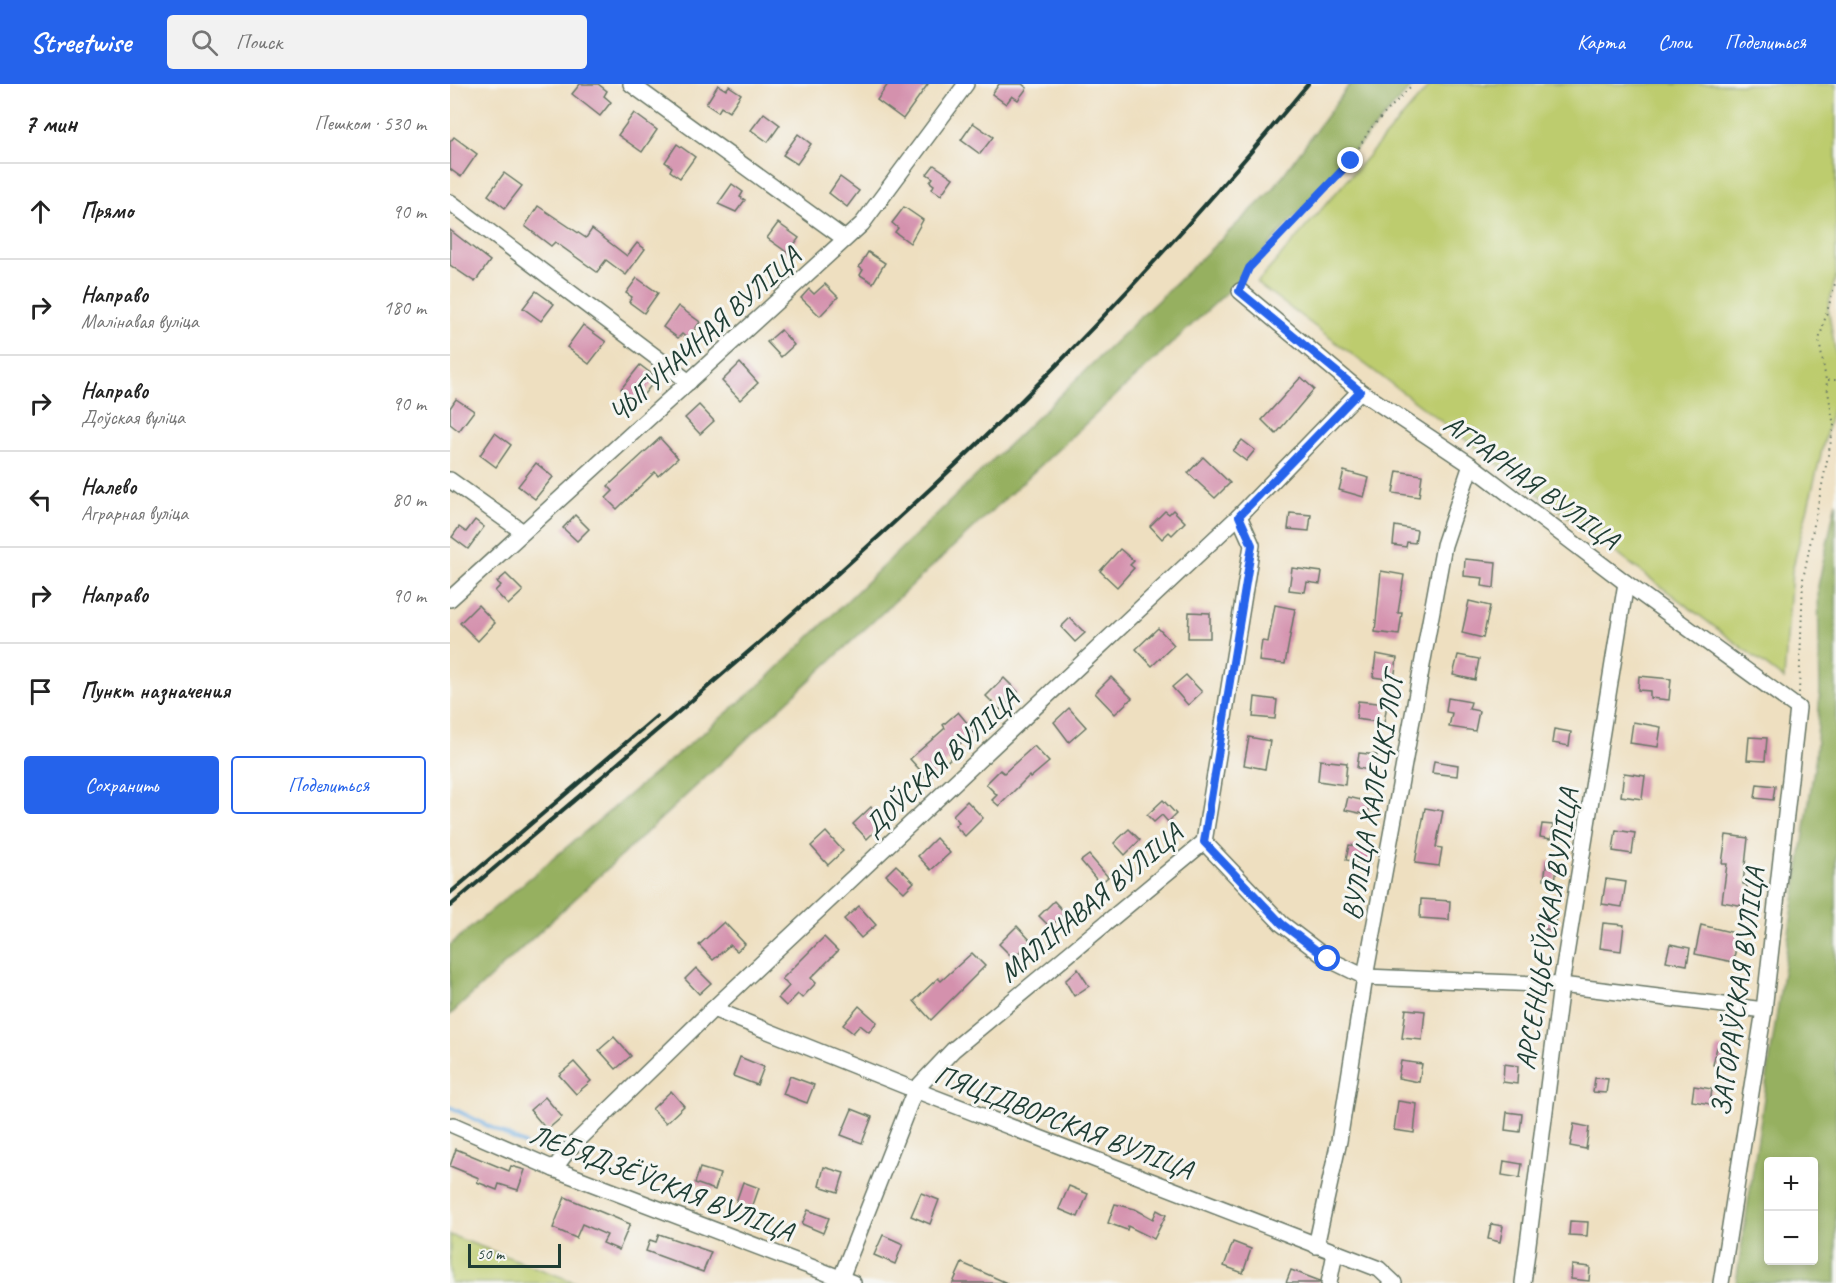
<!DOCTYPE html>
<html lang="ru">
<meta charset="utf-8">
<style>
:root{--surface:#fff;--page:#f2f2f2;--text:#222;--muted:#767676;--line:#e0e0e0;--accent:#2563eb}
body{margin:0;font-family:Caveat,sans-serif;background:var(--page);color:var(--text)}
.controls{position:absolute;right:18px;bottom:18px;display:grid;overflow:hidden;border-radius:6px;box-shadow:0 3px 9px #0003}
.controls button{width:54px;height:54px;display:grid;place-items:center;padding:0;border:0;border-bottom:2px solid var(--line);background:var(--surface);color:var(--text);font:30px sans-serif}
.scale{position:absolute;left:18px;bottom:15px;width:93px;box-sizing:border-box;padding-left:6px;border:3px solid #1f3d34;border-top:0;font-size:16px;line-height:21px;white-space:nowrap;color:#1f3d34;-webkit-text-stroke:4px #f6f6f2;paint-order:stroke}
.stop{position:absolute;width:18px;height:18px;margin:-14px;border:4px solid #2563eb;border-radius:50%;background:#fff}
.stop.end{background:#2563eb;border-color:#fff;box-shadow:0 2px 6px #0008}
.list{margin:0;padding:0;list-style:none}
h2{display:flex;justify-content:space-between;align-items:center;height:78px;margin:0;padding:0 24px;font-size:26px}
h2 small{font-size:20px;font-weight:400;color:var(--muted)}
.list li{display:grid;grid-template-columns:39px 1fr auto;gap:18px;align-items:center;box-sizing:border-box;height:96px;padding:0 24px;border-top:2px solid var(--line)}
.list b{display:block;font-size:22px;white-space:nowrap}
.list p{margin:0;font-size:20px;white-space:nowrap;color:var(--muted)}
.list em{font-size:20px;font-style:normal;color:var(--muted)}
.actions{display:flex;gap:12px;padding:18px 24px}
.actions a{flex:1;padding:14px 0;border:2px solid var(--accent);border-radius:6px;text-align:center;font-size:21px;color:var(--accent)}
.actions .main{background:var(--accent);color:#fff}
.icon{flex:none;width:33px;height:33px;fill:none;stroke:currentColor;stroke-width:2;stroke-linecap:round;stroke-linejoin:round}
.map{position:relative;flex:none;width:1386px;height:1199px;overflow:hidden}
header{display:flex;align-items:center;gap:36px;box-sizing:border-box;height:84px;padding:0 30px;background:var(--accent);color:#fff}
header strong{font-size:28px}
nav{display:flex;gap:33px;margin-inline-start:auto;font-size:21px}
.search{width:420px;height:54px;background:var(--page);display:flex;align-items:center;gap:15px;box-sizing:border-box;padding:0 21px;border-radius:6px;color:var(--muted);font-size:22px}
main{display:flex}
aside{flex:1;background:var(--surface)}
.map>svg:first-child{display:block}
</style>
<header>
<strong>Streetwise</strong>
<div class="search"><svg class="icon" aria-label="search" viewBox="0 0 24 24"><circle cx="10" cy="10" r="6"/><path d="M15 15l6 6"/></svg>Поиск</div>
<nav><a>Карта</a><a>Слои</a><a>Поделиться</a></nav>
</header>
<main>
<aside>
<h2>7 мин<small>Пешком · 530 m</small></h2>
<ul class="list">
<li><svg class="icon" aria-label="ahead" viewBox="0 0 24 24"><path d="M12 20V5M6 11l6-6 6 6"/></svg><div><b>Прямо</b></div><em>90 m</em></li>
<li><svg class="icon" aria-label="right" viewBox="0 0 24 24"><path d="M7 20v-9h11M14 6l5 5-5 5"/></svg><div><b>Направо</b><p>Малінавая вуліца</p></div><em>180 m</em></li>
<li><svg class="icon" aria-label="right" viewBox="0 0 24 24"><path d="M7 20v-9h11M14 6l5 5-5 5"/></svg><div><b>Направо</b><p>Доўская вуліца</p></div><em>90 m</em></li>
<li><svg class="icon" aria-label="left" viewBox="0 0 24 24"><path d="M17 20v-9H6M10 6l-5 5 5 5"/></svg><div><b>Налево</b><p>Аграрная вуліца</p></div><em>80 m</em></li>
<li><svg class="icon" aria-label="right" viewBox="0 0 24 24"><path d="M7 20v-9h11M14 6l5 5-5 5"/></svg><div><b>Направо</b></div><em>90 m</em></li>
<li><svg class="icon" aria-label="arrive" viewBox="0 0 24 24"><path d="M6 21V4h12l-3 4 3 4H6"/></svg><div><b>Пункт назначения</b></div></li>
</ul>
<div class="actions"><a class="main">Сохранить</a><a>Поделиться</a></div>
</aside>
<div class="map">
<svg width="1386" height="1199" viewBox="0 0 1386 1199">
<rect width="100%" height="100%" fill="#f6f6f2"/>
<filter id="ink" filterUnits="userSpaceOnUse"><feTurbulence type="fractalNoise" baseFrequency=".0167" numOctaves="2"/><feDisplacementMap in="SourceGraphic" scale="12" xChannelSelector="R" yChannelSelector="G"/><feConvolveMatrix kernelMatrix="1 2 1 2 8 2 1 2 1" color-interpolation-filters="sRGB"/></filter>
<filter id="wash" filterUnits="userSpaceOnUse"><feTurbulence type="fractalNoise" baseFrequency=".008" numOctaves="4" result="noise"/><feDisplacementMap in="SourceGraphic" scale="24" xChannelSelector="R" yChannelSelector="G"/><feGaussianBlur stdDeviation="1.35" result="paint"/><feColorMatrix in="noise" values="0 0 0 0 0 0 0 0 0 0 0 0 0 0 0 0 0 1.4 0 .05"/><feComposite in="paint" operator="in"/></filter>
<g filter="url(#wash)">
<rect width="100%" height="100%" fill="#eedfc0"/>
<!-- green -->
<g fill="#bdcc6e" stroke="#6e8451" stroke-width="1.5">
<path d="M981,0h405v192l-8,32 8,47v39l-44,177 -8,108 -527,-396z"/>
<path d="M0,1151l127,48h-127z"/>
</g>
<!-- forest -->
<g fill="#96b061" stroke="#5a764a" stroke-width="1.5" fill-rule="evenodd">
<path d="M900,0h64l-188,209 -776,722v-70l310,-260 512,-495z"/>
<path d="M1386,418v781h-100l80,-528 4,-63 -2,-106zM1318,1078h46v98h-46z"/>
</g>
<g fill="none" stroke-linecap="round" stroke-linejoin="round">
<!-- stream -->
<path stroke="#6faee2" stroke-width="4" d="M0,1023l74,37"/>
</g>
<g id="blocks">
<!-- building -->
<g fill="#d491ad">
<path d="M130,0h18l9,7 -3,5 7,6 -11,14 -28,-22z"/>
<path d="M438,0h40l-25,35 -26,-19z"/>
<path d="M549,0h23l5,4 -9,12 -6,-4 -6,8 -14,-10z"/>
<path d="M268,1l8,5 3,-4 12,8 -12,18 -8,-5 -3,5 -12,-8z"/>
<path d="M184,29l23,17 -15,22 -24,-17z"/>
<path d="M314,29l16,12 -12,17 -17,-12z"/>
<path d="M523,39l20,14 -13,17 -19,-14z"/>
<path d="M348,50l13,10 -14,20 -14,-9z"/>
<path d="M4,53l23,17 -16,23 -11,-8v-27z"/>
<path d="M227,60l18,13 -15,21 -10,-7 2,-4 -7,-5z"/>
<path d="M484,81l19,13 -12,17 -9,-6 2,-4 -4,-3 3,-4 -6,-4z"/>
<path d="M54,89l18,13 -17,22 -17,-13z"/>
<path d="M390,93l19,14 -12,16 -18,-14z"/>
<path d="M282,100l11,8 -3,5 5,3 -9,12 -18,-8z"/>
<path d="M88,122l48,32 6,-9 35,27 10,-13 8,6 -19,26 -20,-15 -9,12 -42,-30 -4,4 -26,-20z"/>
<path d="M454,123l19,13 -13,23 -15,-11 3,-4 -6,-5z"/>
<path d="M328,139l21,15 -11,15 -21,-15z"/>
<path d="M0,146l40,31 -15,21 -25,-17z"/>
<path d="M418,168l17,11 -12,20 -13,-8 3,-5 -4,-3z"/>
<path d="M187,194l21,15 -14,20 -15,-11 3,-5 -6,-4z"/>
<path d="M375,200l13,13 -18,19 -19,-18 8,-9 5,5z"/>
<path d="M86,207l18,13 -13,17 -18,-13z"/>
<path d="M228,222l22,16 -12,17 -6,-5 -4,4 -15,-11z"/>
<path d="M133,241l23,17 -17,22 -22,-17z"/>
<path d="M331,246l13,15 -13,12 -14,-15z"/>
<path d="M290,279l18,20 -18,17 -18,-19z"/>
<path d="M190,281l17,13 -20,25 -16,-14z"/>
<path d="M851,293l13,12 -38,45 -14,-14z"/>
<path d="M6,315l18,12 -15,20 -9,-7v-16z"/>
<path d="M249,321l15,16 -14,13 -15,-16z"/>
<path d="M45,349l16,12 -15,22 -16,-12z"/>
<path d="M210,354l18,20 -20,18 -3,-4 -38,37 -11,-11 7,-7 -5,-5z"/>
<path d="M792,356l13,10 -9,11 -13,-10z"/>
<path d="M753,373l27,26 -15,15 -27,-25z"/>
<path d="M86,379l17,14 -18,22 -17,-13z"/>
<path d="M894,387l25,7 -5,19 -25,-7z"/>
<path d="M947,387l25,4 -3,22 -26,-4z"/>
<path d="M723,426l12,12 -13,13 -3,-3 -7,7 -12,-13 15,-15 4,3z"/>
<path d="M840,429l21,2 -2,16 -21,-2z"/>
<path d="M125,431l14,14 -12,12 -14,-13z"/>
<path d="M25,436l9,7 -16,22 -16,-12 7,-10 7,5z"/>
<path d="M945,442l22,4 -2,13 -8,-1 -1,5 -13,-2z"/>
<path d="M670,465l14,12 -4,4 4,3 -17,19 -17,-16z"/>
<path d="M1015,475l31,3 -2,26 -12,-2 1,-8 -19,-2z"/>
<path d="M842,484l30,4 -2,12 -13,-2 -2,10 -16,-2z"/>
<path d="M931,487l23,4 -6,38h4l-3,22 -24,-3z"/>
<path d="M56,490l17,17 -15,14 -13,-14 6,-6 -4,-3z"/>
<path d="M1019,517l21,5 -7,32 -21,-5z"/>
<path d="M28,521l17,18 -17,18 -18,-18z"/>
<path d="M825,521l20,4 -10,55 -26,-3 3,-20 6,1z"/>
<path d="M739,528l21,1v25h-22z"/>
<path d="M620,534l15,15 -10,9 -14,-15z"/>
<path d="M708,544l16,17 -22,21 -16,-17z"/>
<path d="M926,570l21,4 -3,22 -21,-3z"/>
<path d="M1008,571l21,4 -4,21 -22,-5z"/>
<path d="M736,591l16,17 -14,13 -16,-18z"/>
<path d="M1189,592l32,3 -2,21 -19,-2v-7l-12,-1z"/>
<path d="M661,593l21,21 -17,16 -20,-21z"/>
<path d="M554,594l14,14 -18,18 -14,-14z"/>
<path d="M805,613l22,3 -2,19 -22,-2z"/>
<path d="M998,614l23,4 -2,7 10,2 -4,20 -26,-4 3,-14 -6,-1z"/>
<path d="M908,617l29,3 -3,19 -28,-4z"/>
<path d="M619,624l17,19 -17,15 -15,-20z"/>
<path d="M508,628l16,19 -24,22 3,3 -25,23 -18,-20 35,-31 -2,-3z"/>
<path d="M1183,638l28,5 -3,20 -28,-4z"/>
<path d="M1104,645l17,3 -2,14 -17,-3z"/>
<path d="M799,653l21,4 -5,28 -21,-4z"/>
<path d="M1299,653l18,1 -2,23 -18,-1z"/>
<path d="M584,662l15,16 -19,16 -1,-2 -30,30 -7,-6 5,-5 -11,-11 14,-14 4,3z"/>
<path d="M909,669l18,2 -2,16 -18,-3z"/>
<path d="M870,676l27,3 -2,22 -27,-4z"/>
<path d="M984,677l24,4 -1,11 -25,-3z"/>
<path d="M1174,689l21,3 -3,23 -21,-3z"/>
<path d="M1307,700l18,2 -2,14 -18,-2z"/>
<path d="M898,713l22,5 -2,13 -23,-5z"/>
<path d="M713,716l13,14 -8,8 -6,-7 -8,7 -7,-7z"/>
<path d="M517,717l16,17 -18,18 -10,-10 4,-4 -6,-7z"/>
<path d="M421,723l14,14 -18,18 -14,-15z"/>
<path d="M975,724l18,3 -7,36 6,1 -3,18 -24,-3z"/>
<path d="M1092,740l11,1 -2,14 -11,-2z"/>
<path d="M679,745l11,11 -15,15 -11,-12z"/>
<path d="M1166,746l19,3 -3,21 -19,-3z"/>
<path d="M376,748l17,19 -15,14 -17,-19z"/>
<path d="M1276,751l22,3 -5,46 4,1 -3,21 -22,-4 5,-38h-5z"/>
<path d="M486,754l14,15 -19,17 -13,-14z"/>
<path d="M899,761l24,4 -3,15 -24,-4z"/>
<path d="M639,771l19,22 -8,7 -19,-23z"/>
<path d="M1097,777l11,2 -3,17 -11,-1z"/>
<path d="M446,781l18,17 -10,10 -18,-17z"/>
<path d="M1156,795l20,3 -4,25 -20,-3z"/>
<path d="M971,815l29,2 -1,19 -29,-2z"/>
<path d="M604,817l11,12 -15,14 -11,-11z"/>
<path d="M409,822l17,19 -15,13 -17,-19z"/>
<path d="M1088,830l18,2 -1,14 -18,-2z"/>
<path d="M274,838l21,22 -8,7 -7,-6 -17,15 -14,-15z"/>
<path d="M1153,839l21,2 -3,26 -21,-3z"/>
<path d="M1251,841l38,9 -6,28 -38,-8z"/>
<path d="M567,842l14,15 -18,17 -14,-14z"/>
<path d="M374,853l14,14 -27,27 5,5 -14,15 -4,-4 -12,12 -8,-8 11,-12 -7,-7z"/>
<path d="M1220,860l20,4 -3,17 -21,-4z"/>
<path d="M522,869l13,13 -54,54 -17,-19 24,-23 3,3z"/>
<path d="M246,884l15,15 -12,11 -14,-15z"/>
<path d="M628,885l11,17 -15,10 -9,-15z"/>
<path d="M409,922l18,16 -8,10 -9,-7 -7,8 -10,-8z"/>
<path d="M956,925l19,2 -3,29 -20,-2z"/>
<path d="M164,953l17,19 -15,13 -17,-19z"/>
<path d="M1267,963l14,3 -4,18 -14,-3z"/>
<path d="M290,973l24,10 -7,18 -24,-9z"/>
<path d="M951,977l21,3 -3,18 -21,-4z"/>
<path d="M124,978l17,19 -15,13 -17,-19z"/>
<path d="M1054,980l14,2 -1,18 -14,-2z"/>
<path d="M340,992l24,9 -7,18 -24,-9z"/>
<path d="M1145,994l13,1 -2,14 -13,-1z"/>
<path d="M1244,1002l18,3 -2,15 -18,-3z"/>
<path d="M221,1007l13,15 -18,17 -14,-14z"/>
<path d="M95,1013l17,20 -15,13 -17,-20z"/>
<path d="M948,1017l19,3 -3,29 -20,-3z"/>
<path d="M402,1025l20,8 -10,26 -21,-8z"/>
<path d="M1057,1028l15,2 -2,18 -15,-2z"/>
<path d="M1124,1040l15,3 -3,22 -16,-3z"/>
<path d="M6,1065l53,22 2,-5 14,4 -7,20 -19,-6 -2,6 -20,-8 2,-4 -29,-12z"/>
<path d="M1054,1077l18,3 -2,14 -18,-3z"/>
<path d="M374,1083l20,6 -6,19 -19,-6z"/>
<path d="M250,1084l20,6 -5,16 -20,-7z"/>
<path d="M293,1098l16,6 -7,20 -16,-6z"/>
<path d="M619,1102l19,8 -10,23 -19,-8z"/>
<path d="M471,1109l18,7 -9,24 -19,-8z"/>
<path d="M115,1113l65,27 -11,26 -16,-7 4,-8 -25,-11 -6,14 -23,-10z"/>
<path d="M665,1120l20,5 18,10 4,-9 9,5 -12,24 -26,-13 -1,4 -19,-7z"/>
<path d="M358,1126l21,8 -6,15 -21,-9z"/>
<path d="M1120,1137l18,1 -1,14 -18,-1z"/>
<path d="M1041,1140l12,2 -3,16 -12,-3z"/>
<path d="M209,1150l52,18 -8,20 -57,-21 4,-11 6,2z"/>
<path d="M433,1151l20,9 -8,20 -21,-9z"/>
<path d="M783,1158l18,7 -8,24 -19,-7z"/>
<path d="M512,1179l45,20h-54z"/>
<path d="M1122,1181l18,2 -1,14 -18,-2z"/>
<path d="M841,1186l29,11 -1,2h-33z"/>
</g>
</g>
</g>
<g filter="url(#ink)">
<use href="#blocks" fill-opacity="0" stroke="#677665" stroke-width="1.5"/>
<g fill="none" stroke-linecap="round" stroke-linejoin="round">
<!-- minor casing -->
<g stroke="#677665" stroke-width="18">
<g id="minor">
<path d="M181,0l214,155"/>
<path d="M0,118l239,180"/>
<path d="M790,207l120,100 111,74 155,118 172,125 -34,302 -43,273"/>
<path d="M0,396l73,52"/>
<path d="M0,515l412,-375 104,-140"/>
<path d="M754,758l78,82 46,35 37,18 196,8 203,25"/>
<path d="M263,925l202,81 464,179 15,14"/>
<path d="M3,1041l101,44 299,114"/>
<path d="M104,1085l15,-20 144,-140 526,-493 121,-125"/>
<path d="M866,1162l23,-105 26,-164 79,-432 27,-80"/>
<path d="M389,1199l76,-193 38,-40 251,-208 48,-297 -13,-29"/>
<path d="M879,1199l6,-30"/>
<path d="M1073,1199l38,-298 65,-402"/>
</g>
</g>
<!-- path -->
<g stroke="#677665" stroke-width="2" stroke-dasharray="1.5 4.5" stroke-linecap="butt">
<path d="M795,194l4,-10 102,-107 19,-32 43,-45"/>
<path d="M1378,296h8"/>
<path d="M1349,609l4,-114 31,-153 -15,-86 17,-60"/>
</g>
<!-- minor -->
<use href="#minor" stroke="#fff" stroke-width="15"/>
<!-- rail -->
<g stroke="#1f3d34" stroke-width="4">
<path d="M0,809l207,-177"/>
<path d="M0,822c192,-165 390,-324 569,-503 102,-101 198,-209 289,-319"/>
</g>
</g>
</g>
<g fill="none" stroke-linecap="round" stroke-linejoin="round" filter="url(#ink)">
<!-- route -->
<path stroke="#2563eb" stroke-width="8" d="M878,875l-46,-35 -78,-82 48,-297 -13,-29 121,-125 -121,-100 10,-23 102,-107"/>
</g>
<g text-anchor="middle" stroke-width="6" stroke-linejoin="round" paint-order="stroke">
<!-- street labels -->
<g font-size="28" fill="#1f3d34" stroke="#f6f6f2">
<text transform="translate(254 250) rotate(-42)" y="10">ЧЫГУНАЧНАЯ ВУЛІЦА</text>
<text transform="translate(1082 397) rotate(36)" y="10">АГРАРНАЯ ВУЛІЦА</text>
<text transform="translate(490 678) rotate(-43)" y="10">ДОЎСКАЯ ВУЛІЦА</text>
<text transform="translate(922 712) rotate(-80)" y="10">ВУЛІЦА ХАЛЕЦКІ ЛОГ</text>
<text transform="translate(640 818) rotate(-40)" y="10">МАЛІНАВАЯ ВУЛІЦА</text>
<text transform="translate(1096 845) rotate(-81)" y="10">АРСЕНЦЬЕЎСКАЯ ВУЛІЦА</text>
<text transform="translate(1287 908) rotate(-82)" y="10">ЗАГОРАЎСКАЯ ВУЛІЦА</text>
<text transform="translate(614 1037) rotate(21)" y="10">ПЯЦІДВОРСКАЯ ВУЛІЦА</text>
<text transform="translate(212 1098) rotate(21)" y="10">ЛЕБЯДЗЁЎСКАЯ ВУЛІЦА</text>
</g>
</g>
</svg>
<div class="controls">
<button>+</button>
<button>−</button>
</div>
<div class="scale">50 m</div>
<div class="stop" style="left:878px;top:875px"></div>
<div class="stop end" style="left:901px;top:77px"></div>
</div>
</main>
